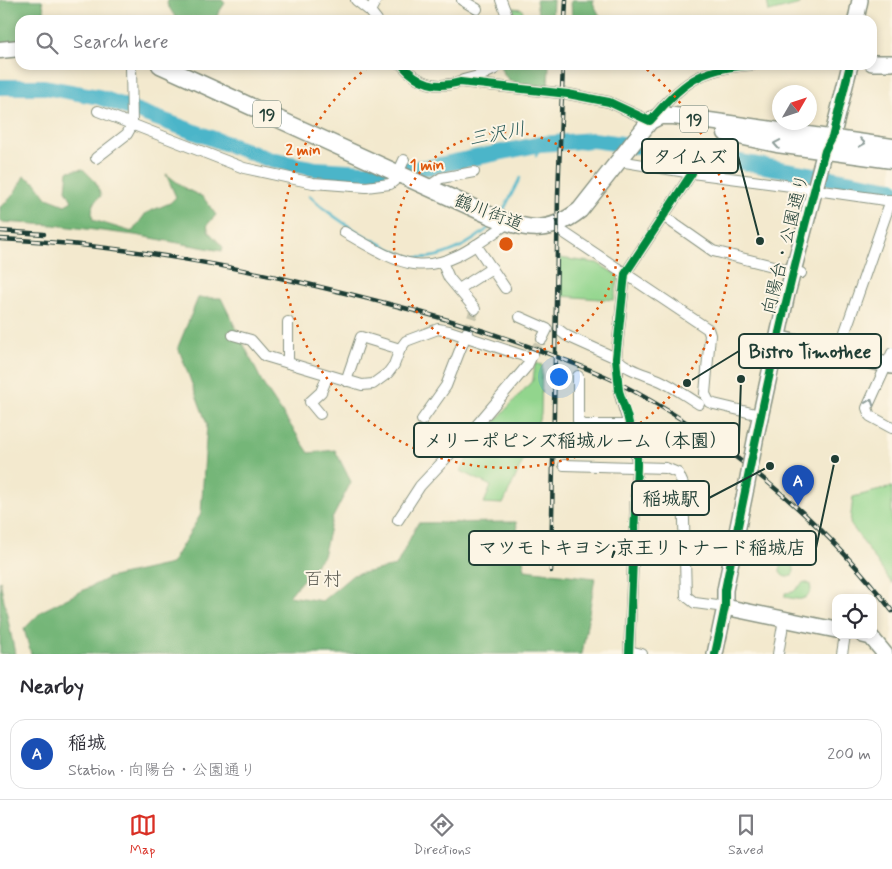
<!DOCTYPE html>
<meta charset="utf-8">
<style>
:root{--surface:#fff;--page:#f2f2f3;--text:#2b2b33;--muted:#7c7c81;--line:#e1e1e2;--accent:#d93025}
body{margin:0;font-family:Mynerve,"Klee One",sans-serif;background:var(--page);color:var(--text)}
.controls{position:absolute;right:15px;bottom:15px;display:grid;overflow:hidden;border-radius:10px;box-shadow:0 2px 8px #0003}
.controls button{width:45px;height:45px;display:grid;place-items:center;padding:0;border:0;border-bottom:1px solid var(--line);background:var(--surface);color:var(--text);font:25px sans-serif}
.compass{position:absolute;left:772px;top:85px;width:45px;height:45px;border-radius:50%;background:var(--surface);box-shadow:0 2px 8px #0003;rotate:51deg}
.you{position:absolute;left:558px;top:376px;width:18px;height:18px;margin:-12px;border:4px solid #fff;border-radius:50%;background:#1a73e8;box-shadow:0 0 0 8px #1a73e833}
.badge{display:grid;place-items:center;width:32px;height:32px;border-radius:50%;background:var(--accent);color:#fff;font-size:16px;font-weight:700}
.pin{position:absolute;translate:-50% -41px;filter:drop-shadow(0 1px 2px #0008)}
.pin::after{content:'';position:absolute;top:26px;width:18px;height:15px;background:inherit;clip-path:polygon(0 0,100% 0,50% 100%)}
.list{margin:0;padding:0;list-style:none}
h2{display:flex;justify-content:space-between;align-items:center;height:65px;margin:0;padding:0 20px;font-size:21px}
h2 small{font-size:16px;font-weight:400;color:var(--muted)}
.list li{display:grid;grid-template-columns:32px 1fr auto;gap:15px;align-items:center;box-sizing:border-box;height:70px;margin:0 10px 10px;padding:0 10px;border:1px solid var(--line);border-radius:15px}
.list b{display:block;font-size:19px;white-space:nowrap}
.list p{margin:0;font-size:16px;white-space:nowrap;color:var(--muted)}
.list em{font-size:16px;font-style:normal;color:var(--muted)}
.icon{flex:none;width:28px;height:28px;fill:none;stroke:currentColor;stroke-width:2;stroke-linecap:round;stroke-linejoin:round}
.map{position:relative;flex:none;width:892px;height:654px;overflow:hidden}
.search{position:absolute;background:var(--surface);box-shadow:0 2px 8px #0003;left:15px;right:15px;top:15px;height:55px;display:flex;align-items:center;gap:12px;box-sizing:border-box;padding:0 18px;border-radius:15px;color:var(--muted);font-size:19px}
.sheet{height:145px;background:var(--surface)}
nav{display:flex;justify-content:space-around;align-items:center;box-sizing:border-box;height:70px;border-top:1px solid var(--line);background:var(--surface);font-size:14px;color:var(--muted)}
nav a{display:grid;justify-items:center;gap:2px}
nav .on{color:var(--accent)}
.map>svg:first-child{display:block}
</style>
<div class="map">
<svg width="892" height="654" viewBox="0 0 892 654">
<rect width="100%" height="100%" fill="#fcf5e5"/>
<filter id="ink" filterUnits="userSpaceOnUse"><feTurbulence type="fractalNoise" baseFrequency=".02" numOctaves="2"/><feDisplacementMap in="SourceGraphic" scale="10" xChannelSelector="R" yChannelSelector="G"/><feConvolveMatrix kernelMatrix="1 2 1 2 8 2 1 2 1" color-interpolation-filters="sRGB"/></filter>
<filter id="wash" filterUnits="userSpaceOnUse"><feTurbulence type="fractalNoise" baseFrequency=".0096" numOctaves="4" result="noise"/><feDisplacementMap in="SourceGraphic" scale="20" xChannelSelector="R" yChannelSelector="G"/><feGaussianBlur stdDeviation="1.12" result="paint"/><feColorMatrix in="noise" values="0 0 0 0 0 0 0 0 0 0 0 0 0 0 0 0 0 1.4 0 .05"/><feComposite in="paint" operator="in"/></filter>
<g filter="url(#wash)">
<rect width="100%" height="100%" fill="#f3e9ce"/>
<!-- green -->
<g fill="#92d58d" stroke="#588960">
<path d="M767,0h32l1,4 -31,8z"/>
<path d="M513,8l9,1 3,11 13,-3 1,3h-28z"/>
<path d="M559,258l38,5 22,13 -5,24 -53,-4z"/>
<path d="M535,363l7,2 -1,49 -19,49 -19,41 -19,-1 7,-17 -30,-15 15,-29 57,-62z"/>
<path d="M892,487v97l-42,-61 3,-26z"/>
<circle cx="787" cy="570" r="7"/>
<path d="M804,582l6,2 1,6c-6,13 -14,9 -26,7v-4l8,-1z"/>
</g>
<!-- forest -->
<g fill="#75b678" stroke="#4a7a56">
<path d="M0,0h42l3,14 17,4 -1,2h-41v21l-20,4z"/>
<path d="M168,0h54l3,3 -8,12 3,5h-43l-10,-16z"/>
<path d="M536,0h17l-1,20h-13z"/>
<path d="M571,0h23l-1,3 9,17h-30z"/>
<path d="M225,65h30c-9,5 -21,7 -30,0z"/>
<path d="M500,65h49l-1,23c-19,-2 -43,0 -48,-23z"/>
<path d="M83,169l12,12 6,15c-9,6 -10,13 -8,24l39,12 14,-19 24,-10 6,-6 -10,-23 20,15 17,8 13,18 -9,10 2,7 14,15 -1,4 -87,-16 -81,-10 -54,-3v-15c11,-6 18,-20 24,-31l12,7 11,15 18,7 7,-4 -6,-11 2,-19z"/>
<path d="M198,298h23l42,86 46,69 26,-3 16,32 -19,37 -9,37 -34,40 33,5 31,-26 43,-9 22,-43 98,-1 9,48 70,8 -13,76h-551l-7,-25 18,-18 66,-33 63,-14 30,-50 6,-90 -29,-77z"/>
<path d="M0,581l15,73h-15z"/>
</g>
<g fill="none" stroke-linecap="round" stroke-linejoin="round">
<!-- stream -->
<g stroke="#4bb5c9" stroke-width="2.5">
<path d="M536,156l5,-12"/>
<path d="M310,196c18,18 37,30 59,42 13,6 25,14 38,18 31,8 66,-13 87,-33"/>
<path d="M502,213l18,-35"/>
</g>
<!-- river -->
<path stroke="#4bb5c9" stroke-width="16" d="M0,87h44l55,10 172,63 45,9 48,3 66,-5 111,-23 52,-4 109,15 190,34"/>
</g>
</g>
<g filter="url(#ink)">
<g fill="none" stroke-linecap="round" stroke-linejoin="round">
<!-- street-tunnel -->
<g stroke="#c9c7af" stroke-width="10" stroke-dasharray="10 5" stroke-linecap="butt">
<path d="M467,332l8,-23"/>
<path d="M533,353l9,-14"/>
</g>
<!-- street casing -->
<g stroke="#899381" stroke-width="12">
<g id="street">
<path d="M356,0l14,11 7,9"/>
<path d="M462,0l15,9"/>
<path d="M501,0l6,16 -1,4"/>
<path d="M370,11l6,-11"/>
<path d="M402,65c17,19 34,24 58,17l108,12 41,8 41,19c33,-38 49,-53 101,-56"/>
<path d="M463,80l19,-5 13,-6v-4"/>
<path d="M98,111l146,57 69,15 53,4 24,-3 5,-4 9,-20"/>
<path d="M96,158l31,-24 5,-9 -1,-60"/>
<path d="M619,161l73,12 122,16"/>
<path d="M428,187l13,-9 33,-6"/>
<path d="M823,191l69,10"/>
<path d="M663,216l50,35 88,22"/>
<path d="M554,226l154,103 2,6 -5,59 4,8 5,2 46,11"/>
<path d="M344,232c20,11 47,29 70,32 35,5 68,-23 94,-41"/>
<path d="M476,245l29,43"/>
<path d="M442,262l7,16 26,31"/>
<path d="M459,289l33,-21"/>
<path d="M520,317l27,12 -5,10"/>
<path d="M288,322v41"/>
<path d="M559,330l8,6 49,22c12,13 30,16 45,23 13,6 25,15 38,23"/>
<path d="M233,335l18,5 14,16 97,29 11,-1 15,-11 6,-8 6,-16 6,-8 32,-12 11,2 81,27"/>
<path d="M838,352l53,-152"/>
<path d="M892,353l-25,55 3,8 22,12"/>
<path d="M618,374l-2,-16 9,-84 67,-101"/>
<path d="M578,376v45l6,4h45"/>
<path d="M346,381l15,-44 39,12"/>
<path d="M619,391c6,25 17,49 18,75l-8,188"/>
<path d="M320,414l-10,-12 11,-10 7,-17"/>
<path d="M422,420l24,-34 21,-54"/>
<path d="M564,465l102,3 12,5 5,11 3,112 9,7 30,4"/>
<path d="M398,520l22,-34 56,-60 51,-60 6,-13"/>
<path d="M555,550l79,-6"/>
<path d="M629,651l13,3"/>
<path d="M778,654l6,-35"/>
<path d="M842,654l3,-19"/>
</g>
</g>
<!-- secondary casing -->
<g stroke="#899381" stroke-width="18">
<g id="secondary">
<path d="M856,20l4,-20"/>
<path d="M872,63h20"/>
<path d="M785,340l107,26"/>
<path d="M756,436l31,-142 38,-143 7,-13 18,-73"/>
<path d="M725,607l111,23"/>
<path d="M863,635l8,2 14,17"/>
<path d="M715,654l10,-47v-17l21,-102"/>
</g>
</g>
<!-- primary casing -->
<g stroke="#899381" stroke-width="19">
<g id="primary">
<path d="M0,50l20,-2"/>
<path d="M160,65l329,150c36,15 58,21 91,-5l70,-89 10,-5h14l218,31"/>
<path d="M726,133l51,11 115,16"/>
</g>
</g>
<!-- street -->
<use href="#street" stroke="#fff" stroke-width="10"/>
<!-- secondary -->
<use href="#secondary" stroke="#fff" stroke-width="15"/>
<!-- primary -->
<use href="#primary" stroke="#fff" stroke-width="16"/>
<!-- rail casing -->
<g stroke="#1f3d34" stroke-width="4.5">
<g id="rail">
<path d="M565,20l1,-20"/>
<path d="M0,231l44,3"/>
<path d="M0,239c132,6 257,31 385,64 57,14 112,31 167,52 20,8 41,15 61,25 105,54 208,136 279,231"/>
<path d="M551,571l7,-375 5,-131"/>
</g>
</g>
<!-- rail -->
<use href="#rail" stroke="#fcf5e5" stroke-width="2.5" stroke-dasharray="8" stroke-linecap="butt"/>
<!-- secondary-bridge casing -->
<g stroke="#899381" stroke-width="18" stroke-linecap="butt">
<path id="secondary-bridge" d="M746,488l10,-52"/>
</g>
<!-- secondary-bridge -->
<use href="#secondary-bridge" stroke="#fff" stroke-width="15"/>
<!-- cycleway casing -->
<g stroke="#fcf5e5" stroke-width="11">
<g id="cycleway">
<path d="M402,65c17,19 34,24 58,17l108,12 41,8 41,19c33,-38 49,-53 101,-56"/>
<path d="M629,654l8,-188v-10l-10,-41 -8,-24 -3,-33 9,-84 67,-101"/>
<path d="M715,654l10,-47v-17c30,-148 59,-295 100,-439l7,-13 18,-73"/>
</g>
</g>
<!-- cycleway -->
<use href="#cycleway" stroke="#00873e" stroke-width="8"/>
</g>
<!-- one-way arrows -->
<defs><path id="oneway-chevron" d="M-2-3.5L2.5 0L-2 3.5" fill="none" stroke-width="1.6" stroke-linecap="round" stroke-linejoin="round" transform="scale(1.25)"/></defs>
<g stroke="#8f9e9a">
<use href="#oneway-chevron" transform="translate(862 143) rotate(8)"/>
<use href="#oneway-chevron" transform="translate(777 144) rotate(-170)"/>
<use href="#oneway-chevron" transform="translate(870 402) rotate(-70)"/>
</g>
</g>
<!-- distance rings -->
<g fill="none" stroke="#de580e" stroke-width="2.5" stroke-dasharray="2.5 5">
<circle cx="506" cy="244" r="112"/>
<path d="M641 65A224 224 0 1 1 371 65"/>
</g>
<g text-anchor="middle" stroke-width="4" stroke-linejoin="round" paint-order="stroke">
<!-- shield labels -->
<g fill="#fcf5e5" stroke="#617469" stroke-width="1">
<rect x="253" y="100.5" width="28" height="27" rx="4"/>
<rect x="680" y="105.5" width="28" height="27" rx="4"/>
</g>
<g font-size="16" font-weight="bold" fill="#1f3d34">
<text x="267" y="120">19</text>
<text x="694" y="125">19</text>
</g>
<!-- street labels -->
<g font-size="18" fill="#1f3d34" stroke="#fcf5e5">
<text transform="translate(489 212) rotate(21)" y="6">鶴川街道</text>
<text transform="translate(785 244) rotate(-76)" y="6">向陽台・公園通り</text>
</g>
<!-- water labels -->
<g font-size="19" font-style="italic" fill="#2a5b59" stroke="#fcf5e5">
<text transform="translate(497 133) rotate(-11)" y="7">三沢川</text>
</g>
<!-- neighbourhood labels -->
<g font-size="19" fill="#5e5e55" stroke="#fcf5e5">
<text x="323" y="585">百村</text>
</g>
</g>
<circle cx="506" cy="244" r="8" fill="#de580e" stroke="#fcf5e5" stroke-width="2.5"/>
<g font-size="15" text-anchor="middle" font-weight="bold" fill="#de580e" stroke="#fcf5e5" stroke-width="4" stroke-linejoin="round" paint-order="stroke">
<text x="303" y="155">2 min</text>
<text x="427" y="170">1 min</text>
</g>
<!-- callouts -->
<path fill="none" stroke="#1f3d34" stroke-width="2" d="M760 241L738 156M687 383L739 351M741 379L739 440M770 466L709 498M835 459L816 548"/>
<g fill="#1f3d34" stroke="#fcf5e5" stroke-width="2">
<circle cx="760" cy="241" r="5"/>
<circle cx="687" cy="383" r="5"/>
<circle cx="741" cy="379" r="5"/>
<circle cx="770" cy="466" r="5"/>
<circle cx="835" cy="459" r="5"/>
</g>
<g fill="#fcf5e5" stroke="#1f3d34" stroke-width="2">
<rect x="642" y="139" width="96" height="34" rx="5"/>
<rect x="739" y="334" width="142" height="34" rx="5"/>
<rect x="414" y="423" width="325" height="34" rx="5"/>
<rect x="632" y="481" width="77" height="34" rx="5"/>
<rect x="469" y="531" width="347" height="34" rx="5"/>
</g>
<g font-size="19" text-anchor="middle" font-weight="bold" fill="#1f3d34">
<text x="690" y="163">タイムズ</text>
<text x="810" y="358">Bistro Timothee</text>
<text x="576" y="447">メリーポピンズ稲城ルーム（本園）</text>
<text x="671" y="505">稲城駅</text>
<text x="642" y="554">マツモトキヨシ;京王リトナード稲城店</text>
</g>
</svg>
<div class="controls">
<button><svg class="icon" aria-label="locate" viewBox="0 0 24 24"><circle cx="12" cy="12" r="6"/><path d="M12 2v4M12 18v4M2 12h4M18 12h4"/></svg></button>
</div>
<svg class="compass" viewBox="-18 -18 36 36"><path d="M0-13l5 13h-10z" fill="#e53935"/><path d="M0 13l5-13h-10z" fill="#7c7c81"/></svg>
<div class="you"></div>
<div class="pin badge" style="left:798px;top:506px;background:#1a4fb4">A</div>
<div class="search"><svg class="icon" aria-label="search" viewBox="0 0 24 24"><circle cx="10" cy="10" r="6"/><path d="M15 15l6 6"/></svg>Search here</div>
</div>
<section class="sheet">
<h2>Nearby<small></small></h2>
<ul class="list">
<li><span class="badge" style="background:#1a4fb4">A</span><div><b>稲城</b><p>Station · 向陽台・公園通り</p></div><em>200 m</em></li>
</ul>
</section>
<nav>
<a class="on"><svg class="icon" aria-label="map" viewBox="0 0 24 24"><path d="M3 6l6-2 6 2 6-2v14l-6 2-6-2-6 2zM9 4v14M15 6v14"/></svg>Map</a>
<a><svg class="icon" aria-label="directions" viewBox="0 0 24 24"><path d="M12 3l9 9-9 9-9-9zM9 14v-3h6M13 9l2 2-2 2"/></svg>Directions</a>
<a><svg class="icon" aria-label="saved" viewBox="0 0 24 24"><path d="M7 4h10v16l-5-4-5 4z"/></svg>Saved</a>
</nav>
